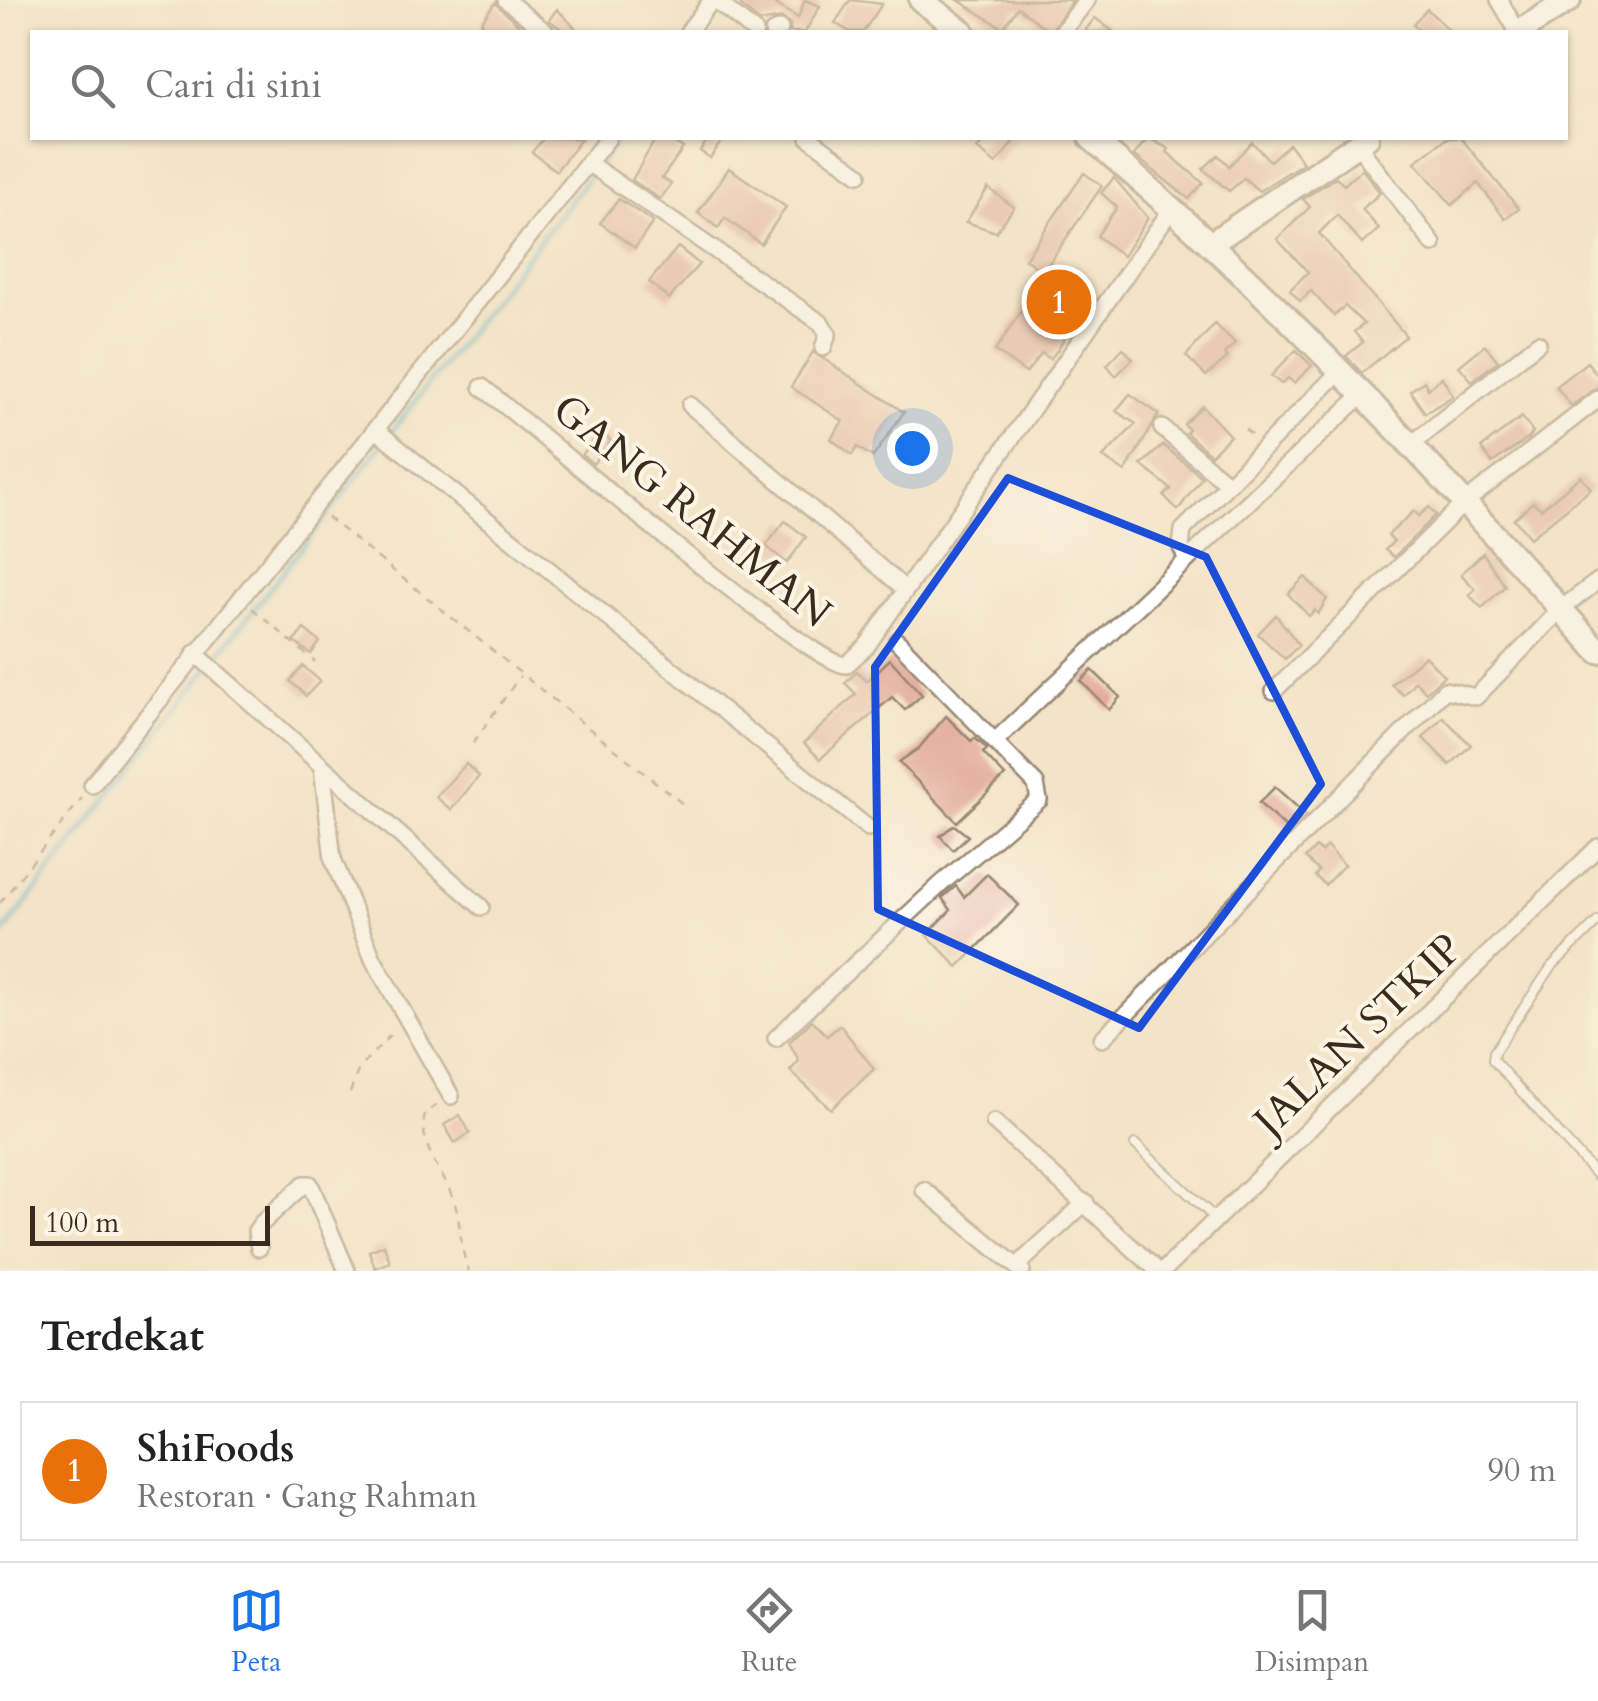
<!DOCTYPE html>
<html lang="id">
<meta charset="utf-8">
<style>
:root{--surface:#fff;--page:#f2f2f2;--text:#222;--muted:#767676;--line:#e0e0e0;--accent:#1a73e8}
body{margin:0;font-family:Cardo,serif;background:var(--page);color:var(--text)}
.scale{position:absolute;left:30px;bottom:25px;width:240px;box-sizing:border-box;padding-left:10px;border:5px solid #3b2a1e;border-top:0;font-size:28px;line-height:35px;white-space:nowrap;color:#3b2a1e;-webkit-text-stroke:8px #fcf5e5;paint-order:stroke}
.you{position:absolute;left:912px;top:448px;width:35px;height:35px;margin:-25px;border:8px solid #fff;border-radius:50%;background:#1a73e8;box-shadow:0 0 0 15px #1a73e833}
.badge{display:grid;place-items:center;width:65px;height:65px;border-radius:50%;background:var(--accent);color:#fff;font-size:32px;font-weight:700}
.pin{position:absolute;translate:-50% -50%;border:5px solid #fff;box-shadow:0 2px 10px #0006}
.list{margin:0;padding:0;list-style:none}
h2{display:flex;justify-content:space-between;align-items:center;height:130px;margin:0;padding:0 40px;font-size:42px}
h2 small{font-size:32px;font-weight:400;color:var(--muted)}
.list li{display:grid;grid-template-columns:65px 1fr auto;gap:30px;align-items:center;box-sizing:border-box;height:140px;margin:0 20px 20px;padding:0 20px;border:2px solid var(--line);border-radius:0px}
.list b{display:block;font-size:38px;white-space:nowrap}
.list p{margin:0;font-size:32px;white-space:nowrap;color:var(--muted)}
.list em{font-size:32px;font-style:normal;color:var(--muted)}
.icon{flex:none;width:55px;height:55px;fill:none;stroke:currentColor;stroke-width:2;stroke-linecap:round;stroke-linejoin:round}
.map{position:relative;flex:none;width:1598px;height:1271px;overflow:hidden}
.search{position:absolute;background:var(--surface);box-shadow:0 2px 8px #0004;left:30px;right:30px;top:30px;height:110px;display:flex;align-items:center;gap:25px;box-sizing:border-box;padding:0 35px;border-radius:0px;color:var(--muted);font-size:38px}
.sheet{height:290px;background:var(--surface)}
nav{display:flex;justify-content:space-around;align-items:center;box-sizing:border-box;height:140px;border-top:2px solid var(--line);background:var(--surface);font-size:28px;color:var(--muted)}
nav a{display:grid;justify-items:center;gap:5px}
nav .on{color:var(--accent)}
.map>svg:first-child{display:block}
</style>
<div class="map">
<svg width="1598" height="1271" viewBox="0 0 1598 1271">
<rect width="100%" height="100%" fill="#fcf5e5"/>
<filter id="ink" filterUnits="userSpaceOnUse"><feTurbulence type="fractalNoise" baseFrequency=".01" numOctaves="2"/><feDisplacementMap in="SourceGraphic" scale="20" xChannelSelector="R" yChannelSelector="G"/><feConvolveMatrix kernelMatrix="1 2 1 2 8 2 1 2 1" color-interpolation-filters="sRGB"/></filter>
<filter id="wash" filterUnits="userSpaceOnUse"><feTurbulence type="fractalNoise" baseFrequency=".0048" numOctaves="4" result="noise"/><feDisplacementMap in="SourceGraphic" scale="40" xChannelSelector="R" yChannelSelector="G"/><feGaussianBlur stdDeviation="2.25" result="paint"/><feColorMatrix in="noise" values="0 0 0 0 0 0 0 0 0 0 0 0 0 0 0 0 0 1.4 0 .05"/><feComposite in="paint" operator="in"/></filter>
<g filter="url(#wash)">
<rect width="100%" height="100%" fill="#f3e3c7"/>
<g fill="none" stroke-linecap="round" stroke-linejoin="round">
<!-- stream -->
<g stroke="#4bb1ca" stroke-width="5">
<path d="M701,32l20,-25"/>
<path d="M0,937l619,-799"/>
</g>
</g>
<g id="blocks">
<!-- building -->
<g fill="#e2aa9d">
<path d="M744,0h25l29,18 7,-18 15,6 -15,26h-15v-8l-8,-6 -22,4 -19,-16z"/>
<path d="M850,0l32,4 -19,28h-13l-15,-9z"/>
<path d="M958,0h115l-23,32 -32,-25 -15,21z"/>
<path d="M495,3l27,25 -3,4h-27l-11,-10z"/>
<path d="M557,9l22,23h-14l-16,-12z"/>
<path d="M1427,9l24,23h-29l-9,-8z"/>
<path d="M1095,18l19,14h-30z"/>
<path d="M544,138h38l-26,33 -24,-19z"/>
<path d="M656,138h12l15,10 -21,30 9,6 -11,15 -28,-19z"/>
<path d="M709,138h15l-14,20 -10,-7z"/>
<path d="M986,138h30l-20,26 -19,-15z"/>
<path d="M1148,138l21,11 -2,3 36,31 -14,16 -55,-44z"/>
<path d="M1447,138h14l58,71 -14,10 -27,-36 -26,22 -37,-43z"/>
<path d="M1252,142l18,19 19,-17 14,19 -44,28 -15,-13 -15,13 -26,-22 15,-14 11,11z"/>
<path d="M729,168l57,39 -25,37 -36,-26 -7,10 -20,-15z"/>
<path d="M1362,169l18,24 -18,16 17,20 -17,15 -25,-29 -18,18 87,103 -44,37 -16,-17 17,-14 -9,-10 10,-8 -19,-18 -11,10 -23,-25 -11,10 -10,-11 18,-18 -31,-33 33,-32 -7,-8 33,-22 8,8z"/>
<path d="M1084,173l18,13 -59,86 -18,-13z"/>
<path d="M1114,178l34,40 -25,38 -26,-20 20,-29 -16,-14z"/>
<path d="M988,188l26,19 -18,25 -30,-10z"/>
<path d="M619,199l34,23 -18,26 -35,-25z"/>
<path d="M678,247l21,17 -30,35 -20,-17z"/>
<path d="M1049,269l36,27 -21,32 4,3 -10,18 -8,10 -8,-6 -16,20 -31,-22z"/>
<path d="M1215,324l20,19 -11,11 4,3 -22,19 -20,-20z"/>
<path d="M1485,345l13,16 -26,20 -13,-15z"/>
<path d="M1123,348l10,11 -17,17 -9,-11z"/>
<path d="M1296,350l16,16 -18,17 -6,-5 -7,6 -10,-8z"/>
<path d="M813,352l91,60 -31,45 -16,-10 -5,8 -21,-16 12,-18 -52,-34z"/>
<path d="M1587,362l11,14v11l-27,19 -15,-20z"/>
<path d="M1442,377l11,19 -28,17 -15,-22 14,-10 4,8z"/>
<path d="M1130,394l29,20 -34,58 -22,-15 33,-33 -20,-13z"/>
<path d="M1202,406l28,30 -19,19 -25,-22 3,-3 -5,-6z"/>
<path d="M1522,417l11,15 -4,6 -37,25 -11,-15z"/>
<path d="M600,431l11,10 -18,23 -11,-9z"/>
<path d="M1163,445l39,32 -24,33 -14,-14 7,-7 -30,-24z"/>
<path d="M1581,476l10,13 -61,49 -16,-19 19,-17 8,7z"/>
<path d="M1429,507l7,8 -42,42 -9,-7 9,-9 -6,-6 26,-24 5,5z"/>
<path d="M785,521l21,16 -19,26 -21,-17z"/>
<path d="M1483,553l22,33 -23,22 -13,-13 6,-6 -14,-15z"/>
<path d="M1305,577l22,22 -9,15 -3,-4 -6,6 -21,-22z"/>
<path d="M1276,615l23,30 -14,14 -27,-25z"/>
<path d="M304,629l16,13 -9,12 -17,-12z"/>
<path d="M1425,656l19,20 -18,16 -11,-11 -12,14 -12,-11z"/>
<path d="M890,659l32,36 -17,15 -13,-13 -72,62 -16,-16 52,-49 -11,-11 12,-12 10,10z"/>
<path d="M303,666l17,15 -14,15 -16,-15z"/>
<path d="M1092,670l28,27 -11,13 -28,-29z"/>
<path d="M946,716l25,25 4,-3 12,11 -4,4 22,23 -48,46 -58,-60 20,-14z"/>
<path d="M1443,717l28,28 -21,20 -27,-27z"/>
<path d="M466,764l13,12 -28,34 -15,-13z"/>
<path d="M1275,787l31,28 -16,17 -31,-29z"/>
<path d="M954,825l14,11 -15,14 -13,-14z"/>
<path d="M1327,846l17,19 -19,20 -10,-9 4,-5 -14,-13 11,-11 5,5z"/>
<path d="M987,874l32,31 -61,62 -31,-32 24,-25 -9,-12 14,-12 8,11z"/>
<path d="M812,1020l15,16 13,-11 34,44 -43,40 -41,-38 9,-10 -10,-19z"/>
<path d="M460,1115l10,18 -15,10 -11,-18z"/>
<path d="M384,1245l6,17 -15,6 -6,-17z"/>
</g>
</g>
</g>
<g filter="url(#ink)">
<use href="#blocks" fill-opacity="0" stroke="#978672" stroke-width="2.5"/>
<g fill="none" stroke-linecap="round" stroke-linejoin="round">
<!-- lane casing -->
<g stroke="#978672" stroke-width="12">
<g id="lane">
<path d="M1598,921l-46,45 -58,86 -1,8 105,117"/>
<path d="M1135,1144l82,76"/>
</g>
</g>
<!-- street casing -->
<g stroke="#978672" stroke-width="20">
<g id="street">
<path d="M506,0l40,32"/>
<path d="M715,0l40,32"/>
<path d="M1499,0l19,32"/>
<path d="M688,32l24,-32"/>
<path d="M773,32l7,-3"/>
<path d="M1062,32l25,-32"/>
<path d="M809,138l50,36"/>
<path d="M1357,144l76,100"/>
<path d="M588,163l233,160 7,11 -5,14"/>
<path d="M482,387c50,39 328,278 364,278l20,-18 307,-440"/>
<path d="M690,405l215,184"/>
<path d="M1162,428l66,56"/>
<path d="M375,429l493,399"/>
<path d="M1409,446l129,-103"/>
<path d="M1187,560l-6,-13 2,-17 156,-158"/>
<path d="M195,653l286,254"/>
<path d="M1274,691l190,-188 134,-104"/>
<path d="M996,740l365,-344"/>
<path d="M322,767l11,92 40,100 78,137"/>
<path d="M92,785l516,-647"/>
<path d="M776,1038l165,-154 98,-84 -3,-16 -139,-143"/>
<path d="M1102,1039l343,-349 31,7 85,-88 37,-28"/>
<path d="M994,1122l164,149"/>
<path d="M924,1190l98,81"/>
<path d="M259,1248l-3,-17 5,-7 43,-40h6l37,87"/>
<path d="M1017,1266l69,-64"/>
<path d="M1163,1271l435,-424"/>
</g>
</g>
<!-- secondary casing -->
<g stroke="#978672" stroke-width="28">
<g id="secondary">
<path d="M921,0l42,32"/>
<path d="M1519,32l50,-32"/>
<path d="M1091,138c183,155 348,333 507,513"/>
<path d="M1210,244l157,-106"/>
</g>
</g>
<!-- path -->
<g stroke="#978672" stroke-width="2.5" stroke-dasharray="8 8" stroke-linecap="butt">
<path d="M1245,429l8,7"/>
<path d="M327,517l357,288"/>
<path d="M252,608l63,54"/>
<path d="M473,743l47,-67"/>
<path d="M0,903l82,-105"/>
<path d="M350,1093l9,-25 36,-38"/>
<path d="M437,1105l-12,8c-7,36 18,56 29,88 8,24 5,47 15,70"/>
</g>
<!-- lane -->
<use href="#lane" stroke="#fff" stroke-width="8"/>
<!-- street -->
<use href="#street" stroke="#fff" stroke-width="15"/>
<!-- secondary -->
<use href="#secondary" stroke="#fff" stroke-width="22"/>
</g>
</g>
<!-- marked area -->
<path d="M0 0H1598V1271H0ZM1008,478l198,79 115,227 -182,244 -261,-119 -3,-242z" fill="#f3e3c7" fill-opacity=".55" fill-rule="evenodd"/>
<path fill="none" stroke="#1d4ed8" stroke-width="8" stroke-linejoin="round" d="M1008,478l198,79 115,227 -182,244 -261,-119 -3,-242z"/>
<g text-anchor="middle" stroke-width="8" stroke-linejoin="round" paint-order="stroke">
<!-- street labels -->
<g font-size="42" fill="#3b2a1e" stroke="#fcf5e5">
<text transform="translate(693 510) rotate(39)" y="15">GANG RAHMAN</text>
<text transform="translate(1357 1034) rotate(-44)" y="15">JALAN STKIP</text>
</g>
</g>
</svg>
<div class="scale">100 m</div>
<div class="you"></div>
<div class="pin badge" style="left:1059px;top:302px;background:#e8710a">1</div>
<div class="search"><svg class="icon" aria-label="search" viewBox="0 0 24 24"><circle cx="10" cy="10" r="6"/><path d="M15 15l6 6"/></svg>Cari di sini</div>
</div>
<section class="sheet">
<h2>Terdekat<small></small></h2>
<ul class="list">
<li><span class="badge" style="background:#e8710a">1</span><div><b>ShiFoods</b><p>Restoran · Gang Rahman</p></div><em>90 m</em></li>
</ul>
</section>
<nav>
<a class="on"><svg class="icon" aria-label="map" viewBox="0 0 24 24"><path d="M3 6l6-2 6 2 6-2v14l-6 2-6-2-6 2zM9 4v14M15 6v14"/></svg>Peta</a>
<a><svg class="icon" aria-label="directions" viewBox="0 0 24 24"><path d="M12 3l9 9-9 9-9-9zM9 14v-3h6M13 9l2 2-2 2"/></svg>Rute</a>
<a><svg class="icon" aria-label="saved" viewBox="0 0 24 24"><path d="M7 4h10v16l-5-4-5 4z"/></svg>Disimpan</a>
</nav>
